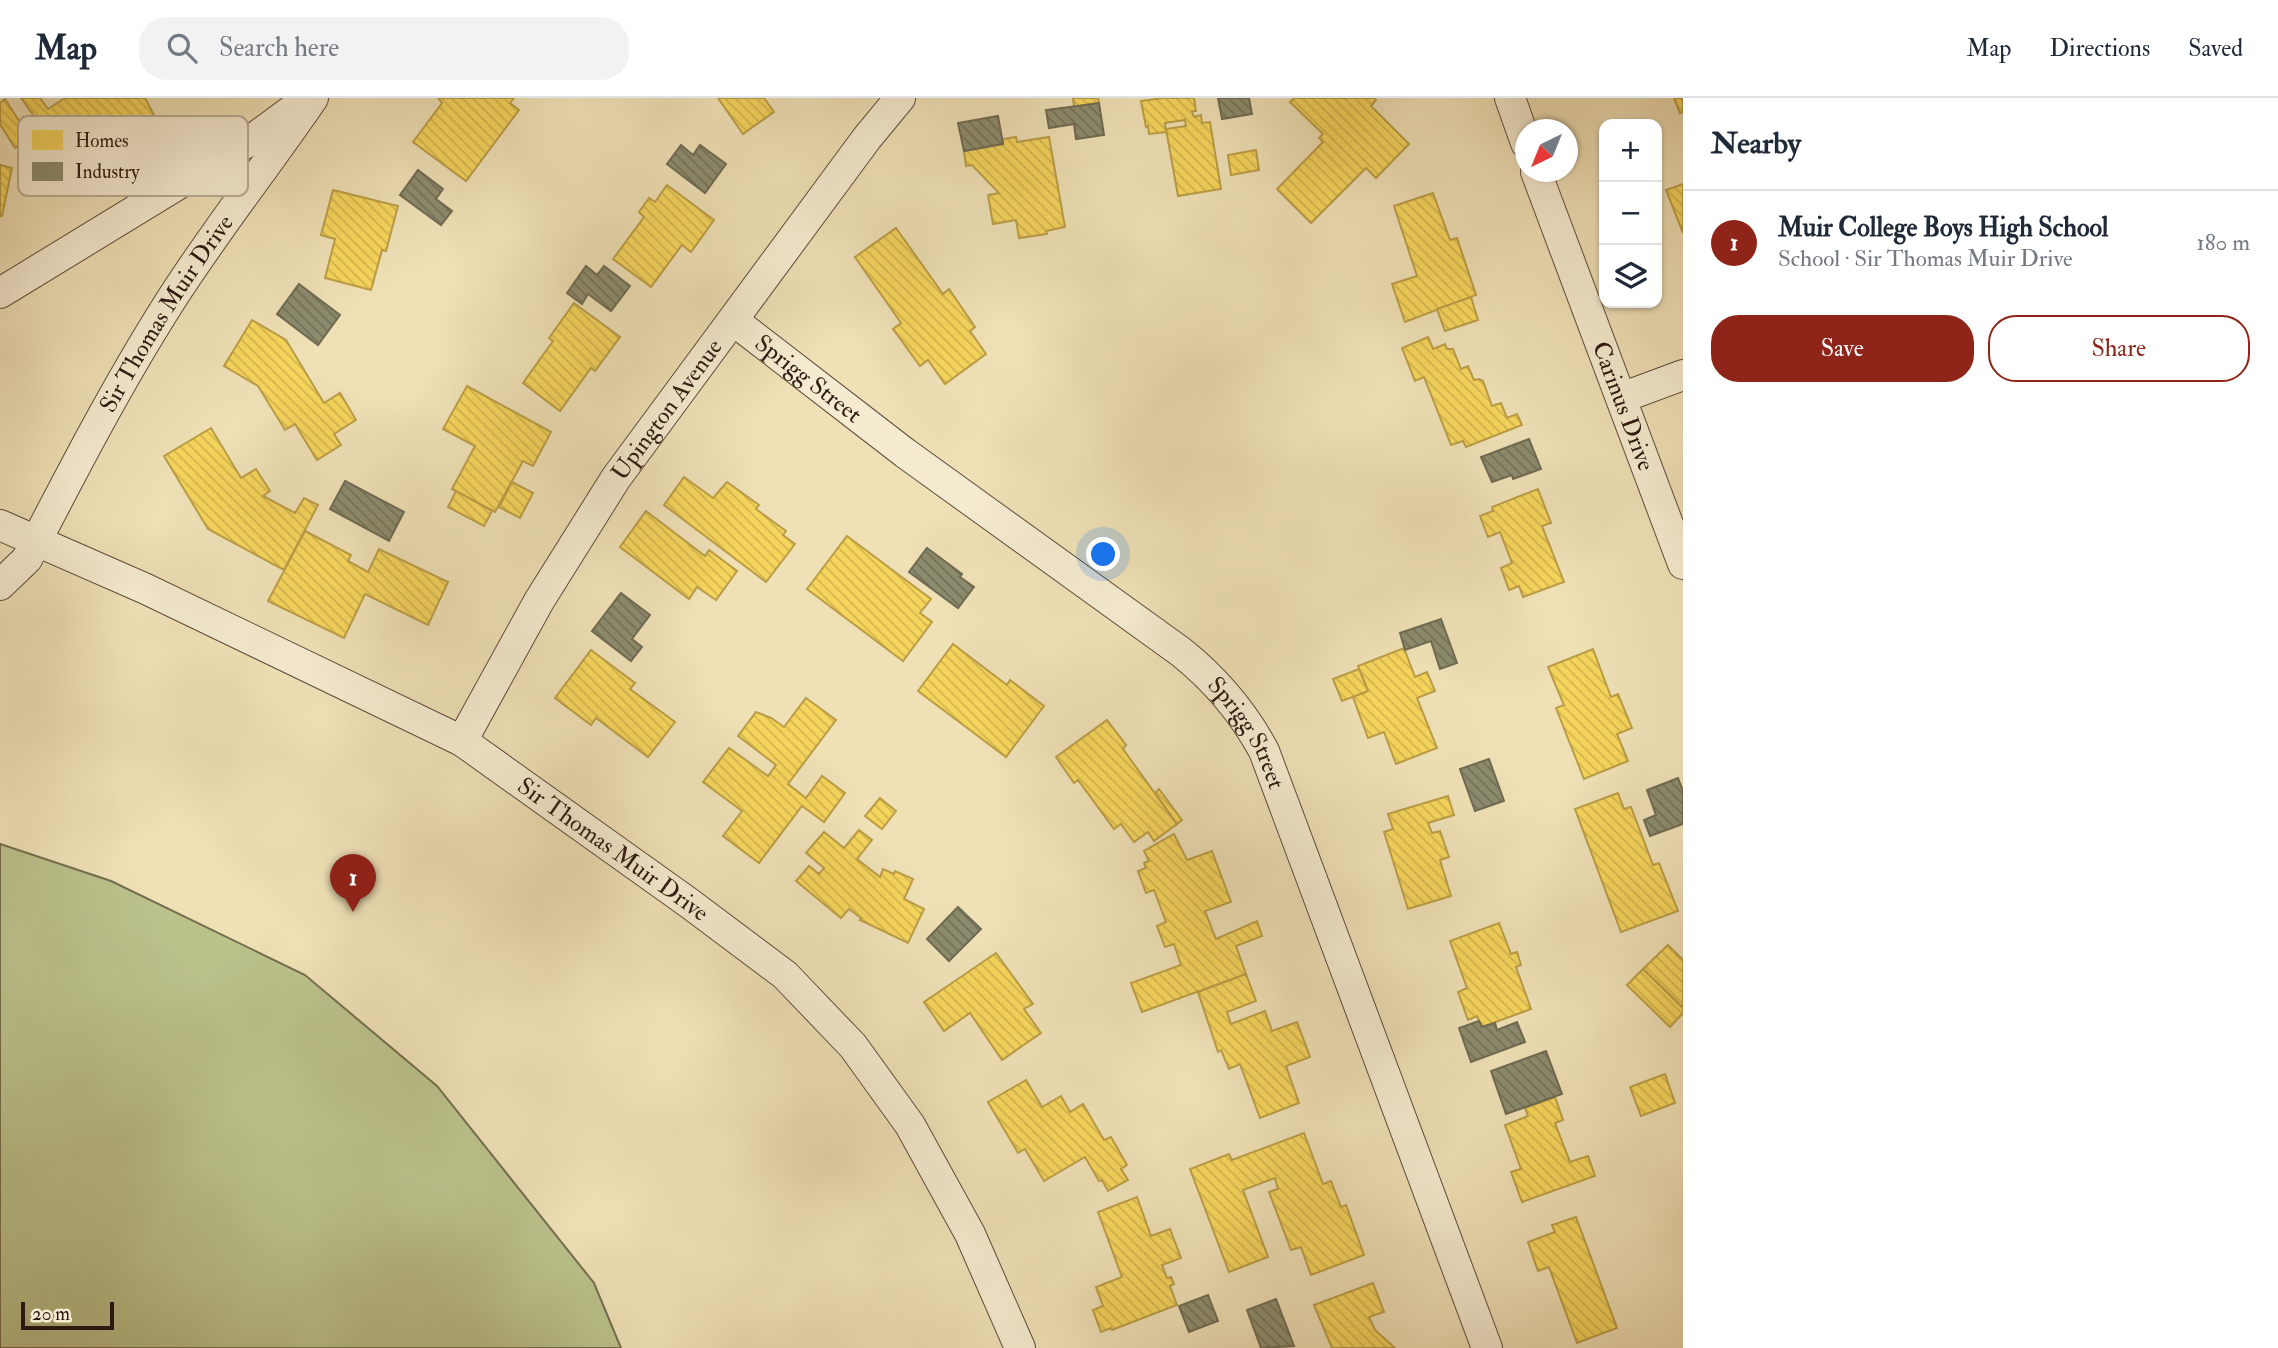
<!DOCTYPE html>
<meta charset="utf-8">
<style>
:root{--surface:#fff;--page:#f2f2f3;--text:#1f2937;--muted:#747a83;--line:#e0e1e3;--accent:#8f2418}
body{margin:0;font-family:"IM FELL Double Pica",serif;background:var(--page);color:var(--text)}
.controls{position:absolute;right:21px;top:21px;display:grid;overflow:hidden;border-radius:14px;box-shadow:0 2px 5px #0004}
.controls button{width:63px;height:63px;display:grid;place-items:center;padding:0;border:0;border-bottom:2px solid var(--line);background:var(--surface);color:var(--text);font:35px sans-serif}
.compass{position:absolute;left:1515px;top:21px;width:63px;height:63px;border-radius:50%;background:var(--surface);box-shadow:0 2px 5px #0004;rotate:223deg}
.scale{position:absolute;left:21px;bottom:18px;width:93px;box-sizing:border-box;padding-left:7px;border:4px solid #2e1911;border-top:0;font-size:19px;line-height:24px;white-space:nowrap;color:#2e1911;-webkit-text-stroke:5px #f5ebd0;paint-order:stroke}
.you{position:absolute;left:1104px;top:457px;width:24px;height:24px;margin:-18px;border:5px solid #fff;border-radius:50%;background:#1a73e8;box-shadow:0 0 0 10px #1a73e833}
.badge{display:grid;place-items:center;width:46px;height:46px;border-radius:50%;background:var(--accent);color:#fff;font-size:23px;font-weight:700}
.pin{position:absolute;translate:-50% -58px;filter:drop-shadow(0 2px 4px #0008)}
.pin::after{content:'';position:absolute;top:37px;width:24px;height:21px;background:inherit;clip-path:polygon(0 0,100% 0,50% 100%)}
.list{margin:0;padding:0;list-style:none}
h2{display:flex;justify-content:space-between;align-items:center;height:91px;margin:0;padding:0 28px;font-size:30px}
h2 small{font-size:23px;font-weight:400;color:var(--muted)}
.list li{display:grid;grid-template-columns:46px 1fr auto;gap:21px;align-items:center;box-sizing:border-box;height:105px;padding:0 28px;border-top:2px solid var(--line)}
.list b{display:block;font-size:26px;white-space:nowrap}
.list p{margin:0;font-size:23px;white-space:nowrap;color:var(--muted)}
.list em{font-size:23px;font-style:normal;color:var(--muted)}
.actions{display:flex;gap:14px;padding:21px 28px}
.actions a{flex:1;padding:16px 0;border:2px solid var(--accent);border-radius:28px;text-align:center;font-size:24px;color:var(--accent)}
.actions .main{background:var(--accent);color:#fff}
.icon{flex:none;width:38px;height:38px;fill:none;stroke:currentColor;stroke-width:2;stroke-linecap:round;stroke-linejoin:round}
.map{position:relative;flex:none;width:1683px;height:1250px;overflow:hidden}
header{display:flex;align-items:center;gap:42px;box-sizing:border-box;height:98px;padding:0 35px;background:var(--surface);border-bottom:2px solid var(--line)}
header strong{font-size:33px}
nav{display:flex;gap:38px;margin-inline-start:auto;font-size:24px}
.search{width:490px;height:63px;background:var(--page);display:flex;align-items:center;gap:18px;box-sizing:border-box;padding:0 24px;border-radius:28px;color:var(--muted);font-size:26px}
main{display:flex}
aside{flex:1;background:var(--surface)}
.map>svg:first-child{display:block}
</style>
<header>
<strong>Map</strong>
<div class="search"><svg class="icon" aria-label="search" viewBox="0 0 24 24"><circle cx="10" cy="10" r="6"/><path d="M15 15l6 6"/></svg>Search here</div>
<nav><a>Map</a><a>Directions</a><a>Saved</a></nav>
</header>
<main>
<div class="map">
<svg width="1683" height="1250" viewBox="0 0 1683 1250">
<defs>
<pattern id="homes-back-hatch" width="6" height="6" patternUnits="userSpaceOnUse" patternTransform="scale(1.75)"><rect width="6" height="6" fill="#f6d55c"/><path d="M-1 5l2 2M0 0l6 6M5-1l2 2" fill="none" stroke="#d3b64f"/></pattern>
<pattern id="industry-back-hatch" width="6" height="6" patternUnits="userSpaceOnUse" patternTransform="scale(1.75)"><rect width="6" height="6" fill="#8c8c6e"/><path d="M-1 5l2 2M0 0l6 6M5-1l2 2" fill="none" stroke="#737259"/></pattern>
</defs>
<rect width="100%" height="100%" fill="#efe0b6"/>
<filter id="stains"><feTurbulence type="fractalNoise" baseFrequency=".00286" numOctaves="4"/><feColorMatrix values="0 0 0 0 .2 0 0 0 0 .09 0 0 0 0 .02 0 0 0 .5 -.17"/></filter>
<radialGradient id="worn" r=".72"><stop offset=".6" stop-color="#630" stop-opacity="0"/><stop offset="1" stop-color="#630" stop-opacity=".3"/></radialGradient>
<!-- green -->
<path fill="#bbc28c" stroke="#746e4e" stroke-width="2" d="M0,746l111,37 194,94 132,111 157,197 27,65h-621z"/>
<!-- homes -->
<g fill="url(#homes-back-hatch)" stroke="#ba9d46" stroke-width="2">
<path d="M21,0h19l8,11 17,-11h80l9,17 -46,31 -10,-15 -33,22 -25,-37 -4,3z"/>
<path d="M438,0h76l-4,5 9,7 -53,71 -53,-39 29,-39z"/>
<path d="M718,0h46l10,14 -31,22z"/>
<path d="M1073,0h25l1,5 -25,4z"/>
<path d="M1163,0h31l2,13h-4l2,6 7,-2 1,8 8,-1 11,67 -43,7 -12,-67 20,-3 -1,-6 -20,3 1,9 -17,2 -1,-8 -2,1 -5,-26z"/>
<path d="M1294,0h80l2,2 -5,6 38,38 -33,34 -10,-10 -55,55 -34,-34 46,-47 -4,-4 4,-4 -33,-32z"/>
<path d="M1674,0h9v14l-3,1z"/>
<path d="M5,1l18,28 10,-7 8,11 -26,17 -15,-24v-21z"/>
<path d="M1016,39l1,5 32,-5 16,90 -19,4 1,3 -28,4 -3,-18 -23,4 -5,-29 11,-2 -27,-28 -6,1 -2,-15 39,-7v-5z"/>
<path d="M1256,52l3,20 -28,5 -3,-20z"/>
<path d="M0,67l12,3 -10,48h-2z"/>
<path d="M1683,86v49l-17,-43z"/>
<path d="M667,87l47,35 -23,32 -9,-7 -31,42 -38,-28 31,-42 -5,-5 10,-14 6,4z"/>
<path d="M333,92l65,16 -12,45 -4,-1 -11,40 -46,-12 10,-39 -14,-4z"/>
<path d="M1433,95l17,47 7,-2 19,57 -71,27 -13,-38 25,-8 -23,-70z"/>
<path d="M896,130l47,66 6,-5 26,38 -5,4 16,23 -41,30 -17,-24 -8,6 -27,-37 8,-6 -46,-66z"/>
<path d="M1471,199l7,23 -33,11 -8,-22z"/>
<path d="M574,205l46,34 -25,34 -4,-3 -31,43 -37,-28 30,-42 -4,-3z"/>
<path d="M252,222l34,20 38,63 16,-10 16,27 -22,14 7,11 -24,15 -22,-36 -10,6 -27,-44 -34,-20z"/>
<path d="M1428,239l5,12 12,-5 2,5h6l8,20 7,-3 6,14 5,-1 4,2 9,25 9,-3 6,15 10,-4 5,11 -56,22 -3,-6 -12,4 -27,-68 -9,4 -13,-33z"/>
<path d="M467,288l84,46 -18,34 -10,-5 -28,51 -43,-23 23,-43 -32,-17z"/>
<path d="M211,330l30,50 15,-9 14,22 -7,5 32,17 9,-15 14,7 -34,65 -76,-41 -44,-73z"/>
<path d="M684,379l29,21 14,-16 32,23 -3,4 30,22 -3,4 12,9 -29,38 -102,-77z"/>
<path d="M512,384l21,11 -13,25 -21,-11z"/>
<path d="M1538,391l13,34 -9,3 22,56 -41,15 -4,-11 -10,4 -8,-22 11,-5 -12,-31 -12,5 -8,-21 13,-5 -1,-4z"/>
<path d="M456,393l36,20 -8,15 -36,-19z"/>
<path d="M646,413l59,45 4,-6 28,21 -21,29 -19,-13 -8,12 -69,-52z"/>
<path d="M305,433l46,24 -3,6 20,11 11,-23 69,33 -20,43 -63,-31 -21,44 -76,-37z"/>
<path d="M847,438l84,63 -11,14 12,9 -29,39 -96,-72z"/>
<path d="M953,546l54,41 3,-5 34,26 -38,51 -88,-66z"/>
<path d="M1404,550l11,29 12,-5 8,19 -18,7 20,50 -41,16 -12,-32 -16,6 -15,-41 15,-6 -10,-25z"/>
<path d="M1593,551l18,48 7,-3 14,34 -15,6 11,27 -44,18 -28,-71 8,-3 -16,-38z"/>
<path d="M591,552l44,33 -5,6 45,33 -27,35 -52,-39 -5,7 -36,-27z"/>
<path d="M1359,571l9,22 -26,10 -9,-22z"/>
<path d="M806,600l30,22 -48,64 18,14 16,-22 23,17 -21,29 -22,-16 -43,57 -36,-27 19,-25 -39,-29 26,-34 39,28 8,-11 -38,-29 18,-24 15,6 13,9z"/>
<path d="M1107,622l19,25 -3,4 54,75 -23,17 -6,-9 -14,10 -13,-18 -7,5 -36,-49 -4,3 -18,-26z"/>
<path d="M1159,691l23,31 -5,4 -22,-31z"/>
<path d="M1618,695l6,16 7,-2 22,58 6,-2 19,48 -57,21 -46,-123z"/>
<path d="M1448,698l6,19 -26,8 4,10 8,-2 9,26 -9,3 11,36 -43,13 -24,-77 9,-3 -5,-15z"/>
<path d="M880,700l16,13 -14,18 -17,-13z"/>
<path d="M859,732l13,10 -15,19 23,18 3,-8 11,5 1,-3 18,8 -9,20 20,10 -16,34 -48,-23 1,-2 -12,-9 -8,9 -45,-37 13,-15 10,8 5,-6 -18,-15 18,-21 20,16z"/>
<path d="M1174,736l13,26 25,-9 19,51 -26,9 11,28 41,-18 5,15 -26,10 10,28 -104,38 -11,-29 50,-18 -7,-21 -9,3 -8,-21 9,-4 -12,-32 -8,3 -8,-22 8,-3 -2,-5 5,-2 -5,-10z"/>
<path d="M1499,825l12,31 6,-2 4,13 -5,2 15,42 -49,18 -5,-11 -9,4 -10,-28 9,-4 -17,-47z"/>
<path d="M1668,847l15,15v48l-40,-39z"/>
<path d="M996,855l37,51 -9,5 17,24 -39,27 -32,-47 -26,18 -20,-29z"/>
<path d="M1643,871l40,39v5l-13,14 -43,-42z"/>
<path d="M1246,876l10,27 -29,11 4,12 34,-13 7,20 25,-9 13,35 -24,9 13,37 -39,15 -20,-54 -11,5 -8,-19 -3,2 -20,-60z"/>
<path d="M1665,976l10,29 -34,13 -11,-29z"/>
<path d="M1026,982l16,27 19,-11 9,16 13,-8 21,36 7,-3 16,28 -6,4 7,11 -20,11 -6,-11 -3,1 -14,-24 -41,24 -19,-32 -7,4 -30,-51z"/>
<path d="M1555,999l8,23 -8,3 15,39 18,-6 7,20 -73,26 -11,-30 10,-3 -16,-44 23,-9 -3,-8z"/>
<path d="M1304,1035l19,51 8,-3 10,26 5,-2 18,50 -53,20 -10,-28 -10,3 -22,-58 9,-3 -3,-11 -32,12 25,67 -39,15 -39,-103 39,-15 3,6z"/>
<path d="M1137,1099l14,39 19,-7 11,29 -19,7 5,13 4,-1 3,7 -4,2 7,19 -65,25 -1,-2 -10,4 -8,-22 10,-4 -7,-19 26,-10 -24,-65z"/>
<path d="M1576,1119l41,111 -40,15 -28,-76 -11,4 -10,-29 27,-10 -3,-7z"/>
<path d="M1373,1185l11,29 -15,5 6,13 20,18h-63l-18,-43z"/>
</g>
<!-- industry -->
<g fill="url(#industry-back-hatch)" stroke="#706a52" stroke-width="2">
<path d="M1218,0h31l3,16 -30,5z"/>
<path d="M1099,5l5,32 -28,4 -2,-15 -25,4 -3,-18z"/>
<path d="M998,18l5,28 -39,7 -6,-28z"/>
<path d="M681,47l12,10 7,-10 26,19 -21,29 -38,-29z"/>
<path d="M418,72l25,19 -7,10 16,12 -11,14 -41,-30z"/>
<path d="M586,168l11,9 7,-9 26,20 -19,25 -23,-17 -6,10 -15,-11z"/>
<path d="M299,186l41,31 -22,30 -41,-31z"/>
<path d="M1529,341l12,30 -28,10 -1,-4 -20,7 -11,-25z"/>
<path d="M345,383l59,31 -15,29 -59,-32z"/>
<path d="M927,450l35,26 -2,3 14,10 -16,21 -49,-36z"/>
<path d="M621,495l29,22 -18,24 10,8 -11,14 -39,-30z"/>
<path d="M1441,521l16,44 -17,6 -9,-28 -26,9 -5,-17z"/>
<path d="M1489,661l15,42 -29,10 -15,-42z"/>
<path d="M1678,680l5,13v33l-33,12 -6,-16 12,-5 -9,-25z"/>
<path d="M958,809l23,22 -32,32 -22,-22z"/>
<path d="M1479,923l3,6 13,-4 2,7 20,-8 8,20 -54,20 -12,-34z"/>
<path d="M1546,953l16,43 -56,20 -15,-43z"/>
<path d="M1208,1197l10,26 -29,11 -10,-26z"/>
<path d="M1276,1201l18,47 -33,2 -14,-38z"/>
</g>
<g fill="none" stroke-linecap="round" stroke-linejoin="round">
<!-- minor casing -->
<g stroke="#5e4b3a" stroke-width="32">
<g id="minor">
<path d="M1510,0l16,45"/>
<path id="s1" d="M1536,74l147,392"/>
<path d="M0,195l254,-155 45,-33"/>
<path id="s2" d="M734,223l171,132 276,199c35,28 62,60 83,99l223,597"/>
<path d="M1621,300l62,-23"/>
<path id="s3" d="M0,427l146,64 316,152 227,162 96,72 68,71 57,79 60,109 50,114"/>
<path id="s4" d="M0,487l27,-26c45,-87 90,-174 142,-256 45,-71 97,-136 144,-205"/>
<path id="s5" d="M462,643l77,-140 77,-123 251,-340 33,-40"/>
</g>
</g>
<!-- minor -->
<use href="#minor" stroke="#f5ebd0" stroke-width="30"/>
</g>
<g text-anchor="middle" stroke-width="7" stroke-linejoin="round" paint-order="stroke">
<!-- street labels -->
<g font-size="24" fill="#2e1911" stroke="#f5ebd0">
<text dy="8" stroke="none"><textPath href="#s4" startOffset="320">Sir Thomas Muir Drive</textPath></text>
<text dy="8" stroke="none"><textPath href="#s2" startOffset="94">Sprigg Street</textPath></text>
<text dy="8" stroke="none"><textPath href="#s1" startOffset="250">Carinus Drive</textPath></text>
<text dy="8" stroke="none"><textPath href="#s5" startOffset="390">Upington Avenue</textPath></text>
<text dy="8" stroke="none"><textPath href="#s2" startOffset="662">Sprigg Street</textPath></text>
<text dy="8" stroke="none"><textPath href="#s3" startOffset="696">Sir Thomas Muir Drive</textPath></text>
</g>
</g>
<!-- legend -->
<rect x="18" y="18" width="230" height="80" rx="10" fill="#f5ebd0" stroke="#b9ac97" stroke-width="2"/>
<rect x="32" y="32" width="31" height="20" fill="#f6d55c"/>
<rect x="32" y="64" width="31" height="19" fill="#8c8c6e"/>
<g font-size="19" fill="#2e1911">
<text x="75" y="49">Homes</text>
<text x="75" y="80">Industry</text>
</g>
<rect width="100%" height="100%" filter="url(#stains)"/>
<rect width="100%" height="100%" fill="url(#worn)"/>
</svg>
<div class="controls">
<button>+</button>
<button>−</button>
<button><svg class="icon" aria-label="layers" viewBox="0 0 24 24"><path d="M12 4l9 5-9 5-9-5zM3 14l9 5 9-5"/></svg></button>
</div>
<svg class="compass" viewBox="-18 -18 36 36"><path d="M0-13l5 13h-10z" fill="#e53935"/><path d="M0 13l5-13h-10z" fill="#747a83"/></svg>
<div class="scale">20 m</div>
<div class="you"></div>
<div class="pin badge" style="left:353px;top:814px">1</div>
</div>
<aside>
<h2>Nearby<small></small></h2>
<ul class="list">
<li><span class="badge">1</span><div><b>Muir College Boys High School</b><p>School · Sir Thomas Muir Drive</p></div><em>180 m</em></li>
</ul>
<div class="actions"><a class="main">Save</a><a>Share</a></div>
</aside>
</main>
